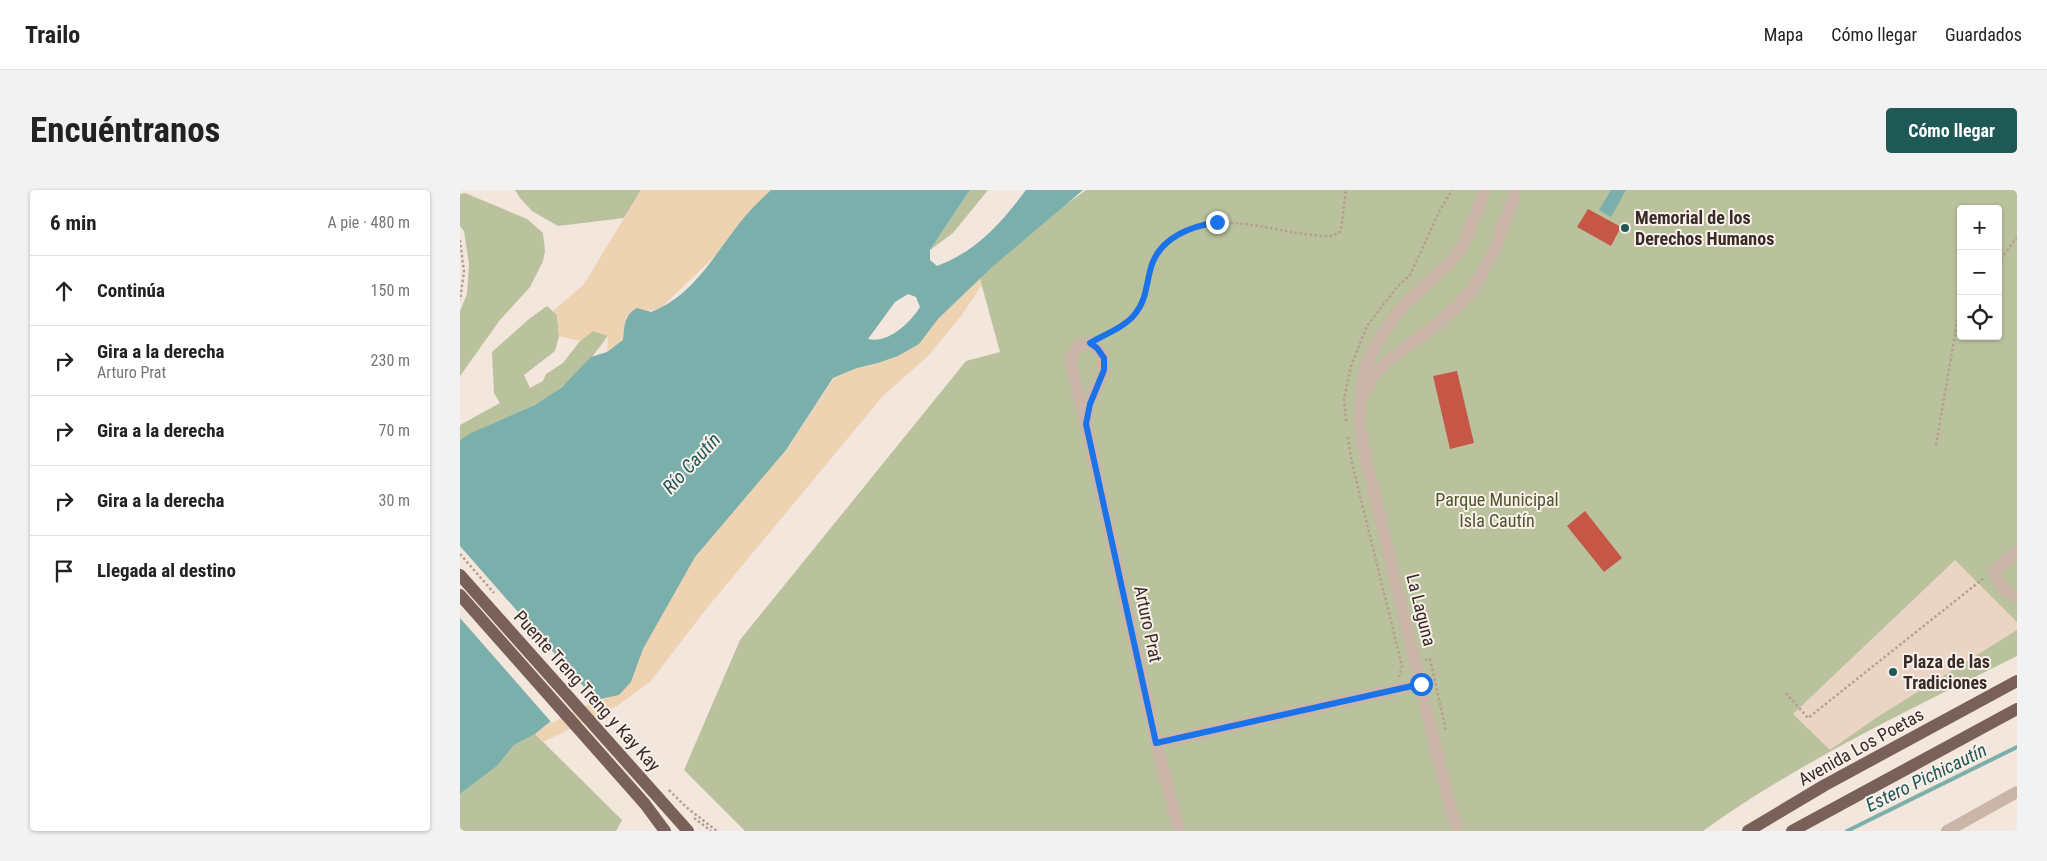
<!DOCTYPE html>
<html lang="es">
<meta charset="utf-8">
<style>
:root{--surface:#fff;--page:#f2f2f2;--text:#222;--muted:#767676;--line:#e0e0e0;--accent:#1e5956}
body{margin:0;font-family:"Roboto Condensed",sans-serif;background:var(--page);color:var(--text)}
.controls{position:absolute;right:15px;top:15px;display:grid;overflow:hidden;border-radius:5px;box-shadow:0 1px 4px #0004}
.controls button{width:45px;height:45px;display:grid;place-items:center;padding:0;border:0;border-bottom:1px solid var(--line);background:var(--surface);color:var(--text);font:25px sans-serif}
.stop{position:absolute;width:15px;height:15px;margin:-11px;border:4px solid #1a73e8;border-radius:50%;background:#fff}
.stop.end{background:#1a73e8;border-color:#fff;box-shadow:0 1px 5px #0008}
.list{margin:0;padding:0;list-style:none}
h2{display:flex;justify-content:space-between;align-items:center;height:65px;margin:0;padding:0 20px;font-size:21px}
h2 small{font-size:16px;font-weight:400;color:var(--muted)}
.list li{display:grid;grid-template-columns:32px 1fr auto;gap:15px;align-items:center;box-sizing:border-box;height:70px;padding:0 20px;border-top:1px solid var(--line)}
.list b{display:block;font-size:19px;white-space:nowrap}
.list p{margin:0;font-size:16px;white-space:nowrap;color:var(--muted)}
.list em{font-size:16px;font-style:normal;color:var(--muted)}
.icon{flex:none;width:28px;height:28px;fill:none;stroke:currentColor;stroke-width:2;stroke-linecap:round;stroke-linejoin:round}
.map{position:relative;flex:none;width:1557px;height:641px;overflow:hidden;border-radius:5px}
header{display:flex;align-items:center;gap:30px;box-sizing:border-box;height:70px;padding:0 25px;background:var(--surface);border-bottom:1px solid var(--line)}
header strong{font-size:24px}
nav{display:flex;gap:28px;margin-inline-start:auto;font-size:18px}
.intro{display:flex;align-items:center;justify-content:space-between;box-sizing:border-box;height:120px;padding:0 30px}
h1{margin:0;font-size:35px}
.button{padding:12px 22px;border-radius:5px;background:var(--accent);color:#fff;font-size:18px;font-weight:700}
main{display:flex;gap:30px;padding:0 30px}
aside{flex:1;background:var(--surface);border-radius:5px;box-shadow:0 1px 4px #0004}
.map>svg:first-child{display:block}
</style>
<header>
<strong>Trailo</strong>
<nav><a>Mapa</a><a>Cómo llegar</a><a>Guardados</a></nav>
</header>
<div class="intro"><h1>Encuéntranos</h1><a class="button">Cómo llegar</a></div>
<main>
<aside>
<h2>6 min<small>A pie · 480 m</small></h2>
<ul class="list">
<li><svg class="icon" aria-label="ahead" viewBox="0 0 24 24"><path d="M12 20V5M6 11l6-6 6 6"/></svg><div><b>Continúa</b></div><em>150 m</em></li>
<li><svg class="icon" aria-label="right" viewBox="0 0 24 24"><path d="M7 20v-9h11M14 6l5 5-5 5"/></svg><div><b>Gira a la derecha</b><p>Arturo Prat</p></div><em>230 m</em></li>
<li><svg class="icon" aria-label="right" viewBox="0 0 24 24"><path d="M7 20v-9h11M14 6l5 5-5 5"/></svg><div><b>Gira a la derecha</b></div><em>70 m</em></li>
<li><svg class="icon" aria-label="right" viewBox="0 0 24 24"><path d="M7 20v-9h11M14 6l5 5-5 5"/></svg><div><b>Gira a la derecha</b></div><em>30 m</em></li>
<li><svg class="icon" aria-label="arrive" viewBox="0 0 24 24"><path d="M6 21V4h12l-3 4 3 4H6"/></svg><div><b>Llegada al destino</b></div></li>
</ul>
</aside>
<div class="map">
<svg width="1557" height="641" viewBox="0 0 1557 641">
<rect width="100%" height="100%" fill="#f2e6dd"/>
<!-- green -->
<g fill="#b9c29c" fill-rule="evenodd">
<path d="M55,0h126l-17,28 -66,8 -26,-15 -12,-13z"/>
<path d="M510,0h18l-35,43 -23,17z"/>
<path d="M626,0h931v466c-106,53 -218,106 -314,175h-958l-61,-61 56,-130 226,-279 34,-9 -23,-84zM1501,19h37v127h-37z"/>
<path d="M5,3l62,26 16,14 2,18 -2,10 -13,26 -30,33 -40,56v-65l7,-17 2,-30 -5,-33 -4,-5v-32z"/>
<path d="M87,116l10,9 2,21 -4,15 -31,24 6,13 13,-7 3,-7 17,-11 17,-22 13,-10 15,4c-18,28 -45,55 -75,71 -24,12 -50,20 -73,34v-15l40,-22 -6,-10 -2,-41 37,-33z"/>
<path d="M75,544l87,86 -6,11h-156v-37l37,-28 17,-21z"/>
</g>
<!-- sand -->
<g fill="#eed3b3">
<path d="M181,0h130l-24,24 -30,40 -56,54 -35,9 -3,23 -16,12 1,-16 -15,-5 -13,10 -21,-5 -2,-21 -4,-4 31,-27z"/>
<path d="M520,88l2,7 -21,31 -33,40 -45,40 -176,212 -57,74 -33,24 -74,36 -8,-8 17,-14 30,-17 37,-8 12,-13 12,-33 52,-92 91,-107 48,-72 23,-10 21,-5 20,-7 21,-12 19,-25z"/>
</g>
<!-- plaza -->
<path fill="#ead5c4" d="M1495,370l62,62v8l-138,86 -49,34 -37,-36z"/>
<!-- water -->
<g fill="#7bafab" fill-rule="evenodd">
<path d="M311,0h199l-40,60v10l7,6c40,-15 64,-43 89,-76h57l-91,77 -54,52 -19,25 -21,12 -20,7 -21,5 -24,10 -47,72 -91,107 -52,92 -12,33 -12,13 -37,8 -30,17 -17,14 -21,11 -17,21 -37,28v-354l11,-7 64,-28 27,-18 29,-30 16,-5 16,-12c2,-14 0,-24 14,-32l14,4c45,-17 66,-63 96,-98 7,-8 16,-16 24,-24zM448,104l8,3 4,10c-10,16 -32,37 -52,32l27,-37z"/>
<path d="M1151,0h15l-15,27 -12,-7z"/>
</g>
<!-- pier -->
<path fill="#f2e6dd" d="M0,356l138,157 -15,3 -31,17 -92,-105z"/>
<g fill="none" stroke-linecap="round" stroke-linejoin="round">
<!-- stream -->
<path stroke="#7bafab" stroke-width="4" d="M1387,641l170,-84"/>
</g>
<!-- building -->
<g fill="#c65747">
<path d="M1128,19l33,18 -10,19 -34,-19z"/>
<path d="M997,181l17,72 -24,6 -17,-73z"/>
<path d="M1125,321l37,47 -18,14 -37,-46z"/>
</g>
<g fill="none" stroke-linecap="round" stroke-linejoin="round">
<!-- path -->
<g stroke="#b69e93" stroke-width="2.5" stroke-dasharray="2.5 2.5" stroke-linecap="butt">
<path d="M0,50l4,32 -4,28"/>
<path d="M1538,73l19,-26"/>
<path d="M640,147c21,-13 40,-20 46,-47 2,-10 3,-20 7,-30 6,-14 19,-24 33,-30 51,-19 94,6 144,6l9,-3 2,-3 5,-40"/>
<path d="M886,231l-2,-22 7,-33 16,-40 30,-39 13,-12 29,-63 13,-22"/>
<path d="M888,247l4,26 50,203 -3,11"/>
<path d="M1476,255l22,-128 3,-4"/>
<path d="M0,364l34,39"/>
<path d="M965,470l5,-1 16,72"/>
<path d="M1326,503l22,25 176,-140"/>
<path d="M209,600l17,17 31,24"/>
<path d="M234,628l17,13"/>
</g>
<!-- minor -->
<g stroke="#cbb4a8" stroke-width="12">
<path d="M905,201l8,-16 14,-14 51,-37 27,-26 11,-14 19,-35 21,-59"/>
<path d="M626,234l3,-20 15,-34v-12l-7,-10 -7,-5 -7,1 -7,5 -6,11 16,64 70,319 23,88"/>
<path d="M1557,362l-22,18c2,12 8,24 22,26"/>
<path d="M696,553l265,-59"/>
<path d="M999,641l-8,-20 -85,-351 -7,-37 4,-46 4,-14 15,-29 19,-26 48,-45 13,-15 23,-58"/>
<path d="M1487,641l70,-39"/>
</g>
<!-- major -->
<g stroke="#79615a" stroke-width="12">
<path d="M0,385l228,256"/>
<path d="M0,405l185,209 20,27"/>
<path d="M1288,641l77,-46 192,-104"/>
<path d="M1332,641l225,-122"/>
</g>
</g>
<g fill="none" stroke-linecap="round" stroke-linejoin="round">
<!-- route -->
<path stroke="#1a73e8" stroke-width="6" d="M757,32c-29,5 -60,17 -67,49 -4,15 -4,30 -15,43 -10,13 -30,20 -45,29l7,5 7,10v12l-14,34 -4,20 70,319 265,-59"/>
</g>
<!-- markers -->
<g fill="#1e5956" stroke="#faf0e9" stroke-width="2">
<circle cx="1165" cy="38" r="5"/>
<circle cx="1433" cy="482" r="5"/>
</g>
<g text-anchor="middle" stroke-width="4" stroke-linejoin="round" paint-order="stroke">
<!-- poi labels -->
<g font-size="18" font-weight="bold" fill="#372b29" stroke="#faf0e9" text-anchor="start">
<text x="1175" y="34">Memorial de los<tspan x="1175" dy="21">Derechos Humanos</tspan></text>
<text x="1443" y="478">Plaza de las<tspan x="1443" dy="21">Tradiciones</tspan></text>
</g>
<!-- park labels -->
<g font-size="18" fill="#4c562c" stroke="#faf0e9">
<text x="1037" y="316">Parque Municipal<tspan x="1037" dy="21">Isla Cautín</tspan></text>
</g>
<!-- street labels -->
<g font-size="18" fill="#372b29" stroke="#faf0e9">
<text transform="translate(961 420) rotate(76)" y="6">La Laguna</text>
<text transform="translate(688 434) rotate(78)" y="6">Arturo Prat</text>
<text transform="translate(127 501) rotate(48)" y="6">Puente Treng Treng y Kay Kay</text>
<text transform="translate(1401 557) rotate(-29)" y="6">Avenida Los Poetas</text>
</g>
<!-- water labels -->
<g font-size="19" font-style="italic" fill="#1e5956" stroke="#faf0e9">
<text transform="translate(231 273) rotate(-47)" y="7">Río Cautín</text>
<text transform="translate(1466 587) rotate(-26)" y="7">Estero Pichicautín</text>
</g>
</g>
</svg>
<div class="controls">
<button>+</button>
<button>−</button>
<button><svg class="icon" aria-label="locate" viewBox="0 0 24 24"><circle cx="12" cy="12" r="6"/><path d="M12 2v4M12 18v4M2 12h4M18 12h4"/></svg></button>
</div>
<div class="stop" style="left:961px;top:494px"></div>
<div class="stop end" style="left:757px;top:32px"></div>
</div>
</main>
